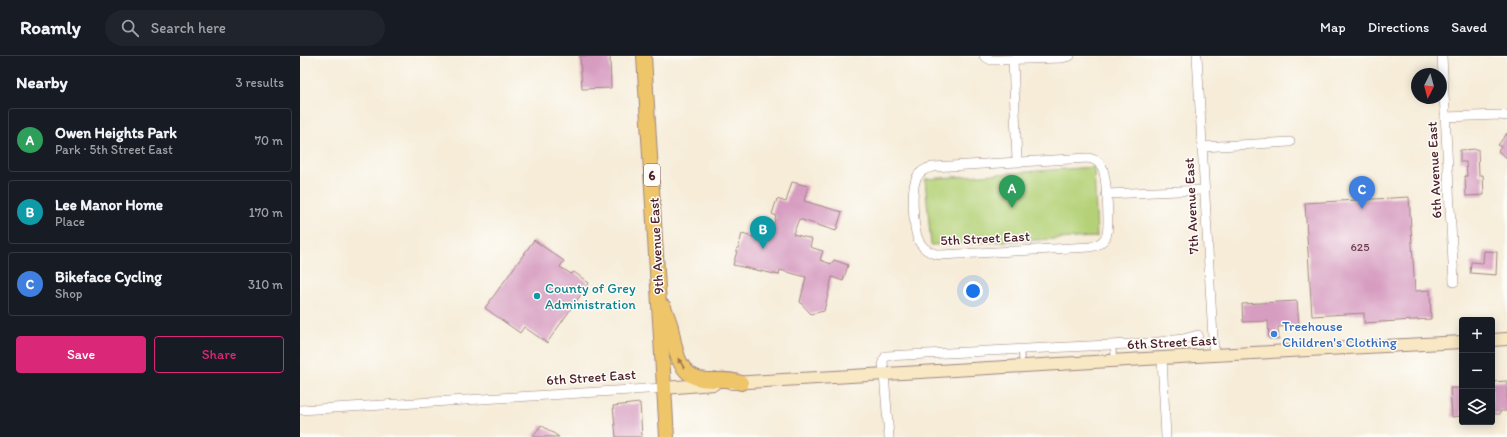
<!DOCTYPE html>
<meta charset="utf-8">
<style>
:root{--surface:#171b24;--page:#20242c;--text:#f1f3f6;--muted:#9ea1a6;--line:#363941;--accent:#db2777}
body{margin:0;font-family:Itim,sans-serif;background:var(--page);color:var(--text)}
.controls{position:absolute;right:12px;bottom:12px;display:grid;overflow:hidden;border-radius:4px;box-shadow:0 2px 10px #0003}
.controls button{width:36px;height:36px;display:grid;place-items:center;padding:0;border:0;border-bottom:1px solid var(--line);background:var(--surface);color:var(--text);font:20px sans-serif}
.compass{position:absolute;left:1111px;top:12px;width:36px;height:36px;border-radius:50%;background:var(--surface);box-shadow:0 2px 10px #0003;rotate:186deg}
.you{position:absolute;left:673px;top:235px;width:14px;height:14px;margin:-10px;border:3px solid #fff;border-radius:50%;background:#1a73e8;box-shadow:0 0 0 6px #1a73e833}
.badge{display:grid;place-items:center;width:26px;height:26px;border-radius:50%;background:var(--accent);color:#fff;font-size:13px;font-weight:700}
.pin{position:absolute;translate:-50% -33px;filter:drop-shadow(0 1px 2px #0008)}
.pin::after{content:'';position:absolute;top:21px;width:14px;height:12px;background:inherit;clip-path:polygon(0 0,100% 0,50% 100%)}
.list{margin:0;padding:0;list-style:none}
h2{display:flex;justify-content:space-between;align-items:center;height:52px;margin:0;padding:0 16px;font-size:17px}
h2 small{font-size:13px;font-weight:400;color:var(--muted)}
.list li{display:grid;grid-template-columns:26px 1fr auto;gap:12px;align-items:center;box-sizing:border-box;height:64px;margin:0 8px 8px;padding:0 8px;border:1px solid var(--line);border-radius:4px}
.list b{display:block;font-size:15px;white-space:nowrap}
.list p{margin:0;font-size:13px;white-space:nowrap;color:var(--muted)}
.list em{font-size:13px;font-style:normal;color:var(--muted)}
.actions{display:flex;gap:8px;padding:12px 16px}
.actions a{flex:1;padding:9px 0;border:1px solid var(--accent);border-radius:4px;text-align:center;font-size:14px;color:var(--accent)}
.actions .main{background:var(--accent);color:#fff}
.icon{flex:none;width:22px;height:22px;fill:none;stroke:currentColor;stroke-width:2;stroke-linecap:round;stroke-linejoin:round}
.map{position:relative;flex:none;width:1207px;height:381px;overflow:hidden}
header{display:flex;align-items:center;gap:24px;box-sizing:border-box;height:56px;padding:0 20px;background:var(--surface);border-bottom:1px solid var(--line)}
header strong{font-size:19px}
nav{display:flex;gap:22px;margin-inline-start:auto;font-size:14px}
.search{width:280px;height:36px;background:var(--page);display:flex;align-items:center;gap:10px;box-sizing:border-box;padding:0 14px;border-radius:22px;color:var(--muted);font-size:15px}
main{display:flex}
aside{flex:1;background:var(--surface)}
.map>svg:first-child{display:block}
</style>
<header>
<strong>Roamly</strong>
<div class="search"><svg class="icon" aria-label="search" viewBox="0 0 24 24"><circle cx="10" cy="10" r="6"/><path d="M15 15l6 6"/></svg>Search here</div>
<nav><a>Map</a><a>Directions</a><a>Saved</a></nav>
</header>
<main>
<aside>
<h2>Nearby<small>3 results</small></h2>
<ul class="list">
<li><span class="badge" style="background:#2e9e5b">A</span><div><b>Owen Heights Park</b><p>Park · 5th Street East</p></div><em>70 m</em></li>
<li><span class="badge" style="background:#0f9aa8">B</span><div><b>Lee Manor Home</b><p>Place</p></div><em>170 m</em></li>
<li><span class="badge" style="background:#3f7fe0">C</span><div><b>Bikeface Cycling</b><p>Shop</p></div><em>310 m</em></li>
</ul>
<div class="actions"><a class="main">Save</a><a>Share</a></div>
</aside>
<div class="map">
<svg width="1207" height="381" viewBox="0 0 1207 381">
<rect width="100%" height="100%" fill="#fdfcf7"/>
<filter id="ink" filterUnits="userSpaceOnUse"><feTurbulence type="fractalNoise" baseFrequency=".025" numOctaves="2"/><feDisplacementMap in="SourceGraphic" scale="8" xChannelSelector="R" yChannelSelector="G"/><feConvolveMatrix kernelMatrix="1 2 1 2 8 2 1 2 1" color-interpolation-filters="sRGB"/></filter>
<filter id="wash" filterUnits="userSpaceOnUse"><feTurbulence type="fractalNoise" baseFrequency=".012" numOctaves="4" result="noise"/><feDisplacementMap in="SourceGraphic" scale="16" xChannelSelector="R" yChannelSelector="G"/><feGaussianBlur stdDeviation="0.9" result="paint"/><feColorMatrix in="noise" values="0 0 0 0 0 0 0 0 0 0 0 0 0 0 0 0 0 1.4 0 .05"/><feComposite in="paint" operator="in"/></filter>
<g filter="url(#wash)">
<rect width="100%" height="100%" fill="#f6ecd8"/>
<!-- green -->
<path fill="#b4d177" stroke="#7f7851" d="M794,111l3,70 -166,8 -6,-66z"/>
<g id="blocks">
<!-- building -->
<g fill="#d79dc1">
<path d="M280,0h30l1,32 -29,1z"/>
<path d="M1207,77v25l-9,-7 3,-4 -3,-2z"/>
<path d="M1178,93l1,26h4l1,20 -18,1 -1,-20h2l-1,-14h-6v-12z"/>
<path d="M492,126l16,4 -4,15 38,11 -6,19 -37,-12 -6,15 19,5 -2,8 13,4 -3,9 11,4 3,-4 14,5 -5,16 -11,-4 -8,34 -13,3 -11,-12 6,-25 -26,-7 -1,5 -46,-10 9,-31 27,7 7,-25 -4,-2 5,-15 9,3z"/>
<path d="M1109,141l6,94 15,-1 1,29 -67,4v-10l-52,3 -7,-113z"/>
<path d="M234,184l30,21 -4,6 11,7 3,-2 15,11 -42,60 -23,-16 -4,6 -35,-25z"/>
<path d="M1184,195l13,1 -1,23 -26,-2 1,-11 12,1z"/>
<path d="M997,245l2,25 -21,1 1,12h-10l-1,-18 -25,1 -1,-18z"/>
<path d="M1207,325v30h-7v3h-8v-32z"/>
<path d="M1150,332h12v28l-10,1z"/>
<path d="M340,347l2,34h-26l-3,-31z"/>
<path d="M241,369l18,12h-26z"/>
</g>
</g>
</g>
<g filter="url(#ink)">
<use href="#blocks" fill-opacity="0" stroke="#a08682" stroke-width="1"/>
<g fill="none" stroke-linecap="round" stroke-linejoin="round">
<!-- service casing -->
<g stroke="#a08682" stroke-width="6">
<g id="service">
<path d="M813,289l1,16"/>
<path d="M721,293l1,17"/>
</g>
</g>
<!-- minor casing -->
<g stroke="#a08682" stroke-width="10">
<g id="minor">
<path d="M684,0l7,4h7l64,-2 8,-2"/>
<path d="M897,0l17,299"/>
<path d="M1142,0l12,226"/>
<path d="M713,4l4,101"/>
<path d="M1145,61l55,-2 7,1"/>
<path d="M902,91l88,-5"/>
<path d="M788,102c6,1 10,3 13,7 6,8 9,64 5,72 -4,6 -9,9 -16,10l-149,8c-9,-1 -16,-4 -21,-12 -7,-10 -9,-53 -4,-64 3,-7 10,-11 17,-12z"/>
<path d="M806,138l98,-4"/>
<path d="M862,302l4,79"/>
<path d="M0,354l364,-22"/>
<path d="M589,381l-6,-76 3,-5 264,-13 33,-4 15,-4"/>
</g>
</g>
<!-- secondary casing -->
<g stroke="#a08682" stroke-width="14">
<g id="secondary">
<path d="M1192,284l15,-1"/>
<path d="M432,327l482,-28 248,-13"/>
<path d="M364,332l50,-4"/>
</g>
</g>
<!-- trunk casing -->
<g stroke="#a08682" stroke-width="16">
<g id="trunk">
<path d="M344,0l23,381"/>
<path d="M364,251c2,6 5,13 7,20 4,20 6,47 30,52 14,3 27,-2 40,4"/>
</g>
</g>
<!-- service -->
<use href="#service" stroke="#fff" stroke-width="4.5"/>
<!-- minor -->
<use href="#minor" stroke="#fff" stroke-width="9"/>
<!-- secondary -->
<use href="#secondary" stroke="#f8e8c3" stroke-width="12"/>
<!-- trunk -->
<use href="#trunk" stroke="#eec569" stroke-width="14"/>
</g>
<!-- one-way arrows -->
<defs><path id="oneway-solid" d="M-6-.8H1V-3.2L6.5 0L1 3.2V.8H-6Z"/></defs>
<use fill="#9c724a" href="#oneway-solid" transform="translate(381 307) rotate(-122)"/>
</g>
<!-- markers -->
<circle fill="#0f9aa8" stroke="#fdfcf7" stroke-width="1.5" cx="237" cy="240" r="4"/>
<circle fill="#3f7fe0" stroke="#fdfcf7" stroke-width="1.5" cx="974" cy="278" r="4"/>
<g text-anchor="middle" stroke-width="3" stroke-linejoin="round" paint-order="stroke">
<!-- number labels -->
<g font-size="12" fill="#6d3e50">
<text x="1060" y="195">625</text>
</g>
<!-- shield labels -->
<rect fill="#fdfcf7" stroke="#806168" stroke-width="1" x="344" y="108" width="16" height="22" rx="3"/>
<g font-size="13" font-weight="bold" fill="#4a1f2b">
<text x="352" y="124">6</text>
</g>
<!-- street labels -->
<g font-size="14" fill="#4a1f2b" stroke="#fdfcf7">
<text transform="translate(1134 114) rotate(-93)" y="5">6th Avenue East</text>
<text transform="translate(891 150) rotate(-93)" y="5">7th Avenue East</text>
<text transform="translate(685 182) rotate(-3)" y="5">5th Street East</text>
<text transform="translate(356 190) rotate(-93)" y="5">9th Avenue East</text>
<text transform="translate(872 286) rotate(-3)" y="5">6th Street East</text>
<text transform="translate(291 321) rotate(-4)" y="5">6th Street East</text>
</g>
<!-- culture labels -->
<g font-size="14" fill="#0d838f" stroke="#fdfcf7" text-anchor="start">
<text x="245" y="237">County of Grey<tspan x="245" dy="16">Administration</tspan></text>
</g>
<!-- shop labels -->
<g font-size="14" fill="#366cbe" stroke="#fdfcf7" text-anchor="start">
<text x="982" y="275">Treehouse<tspan x="982" dy="16">Children's Clothing</tspan></text>
</g>
</g>
</svg>
<div class="controls">
<button>+</button>
<button>−</button>
<button><svg class="icon" aria-label="layers" viewBox="0 0 24 24"><path d="M12 4l9 5-9 5-9-5zM3 14l9 5 9-5"/></svg></button>
</div>
<svg class="compass" viewBox="-18 -18 36 36"><path d="M0-13l5 13h-10z" fill="#e53935"/><path d="M0 13l5-13h-10z" fill="#9ea1a6"/></svg>
<div class="you"></div>
<div class="pin badge" style="left:712px;top:152px;background:#2e9e5b">A</div>
<div class="pin badge" style="left:463px;top:193px;background:#0f9aa8">B</div>
<div class="pin badge" style="left:1062px;top:153px;background:#3f7fe0">C</div>
</div>
</main>
